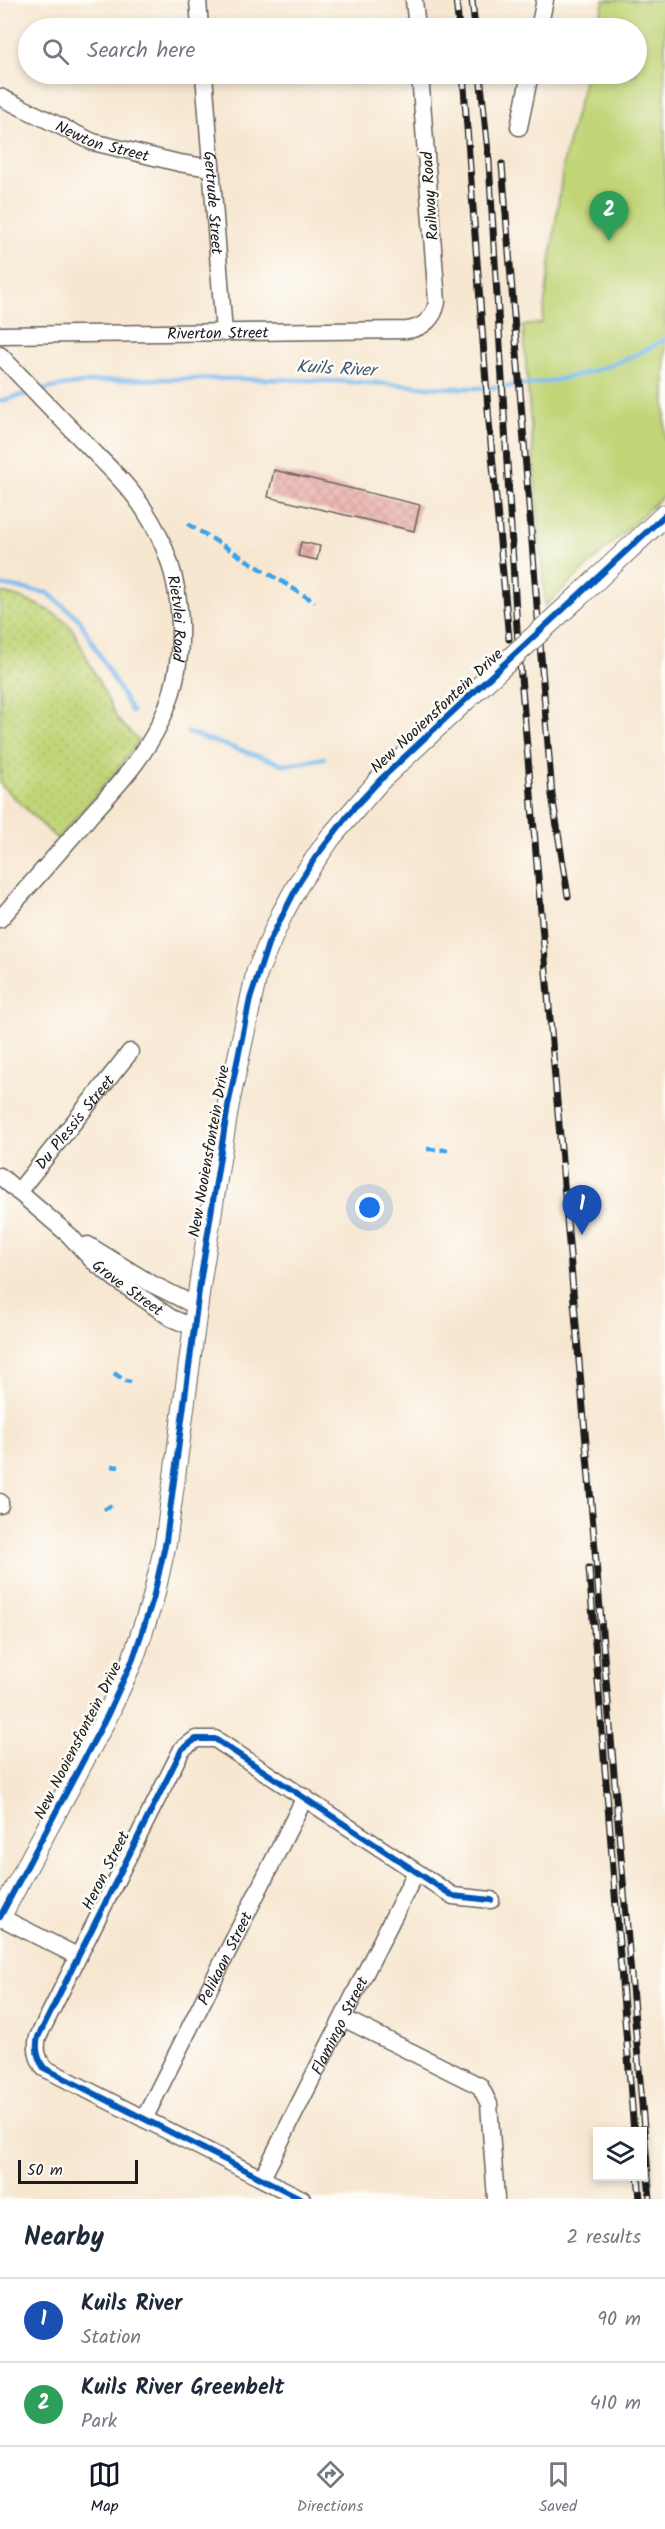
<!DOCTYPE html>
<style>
:root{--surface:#fff;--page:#f2f2f3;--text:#1f2937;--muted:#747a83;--line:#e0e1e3;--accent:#111827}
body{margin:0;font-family:Kalam,sans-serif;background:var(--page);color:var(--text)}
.controls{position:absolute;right:18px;bottom:18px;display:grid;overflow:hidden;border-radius:0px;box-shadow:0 3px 9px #0003}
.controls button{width:54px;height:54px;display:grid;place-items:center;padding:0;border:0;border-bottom:2px solid var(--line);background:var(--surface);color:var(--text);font:30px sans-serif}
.scale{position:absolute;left:18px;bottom:15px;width:120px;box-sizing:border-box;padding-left:6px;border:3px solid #1c1c1c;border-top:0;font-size:16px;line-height:21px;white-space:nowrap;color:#1c1c1c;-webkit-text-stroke:4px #fdfcf7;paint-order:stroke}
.you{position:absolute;left:370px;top:1208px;width:21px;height:21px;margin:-15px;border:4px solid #fff;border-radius:50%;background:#1a73e8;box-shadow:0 0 0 9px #1a73e833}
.badge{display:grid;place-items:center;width:39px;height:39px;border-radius:50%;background:var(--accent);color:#fff;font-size:20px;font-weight:700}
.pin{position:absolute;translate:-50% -50px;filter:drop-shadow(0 2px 3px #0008)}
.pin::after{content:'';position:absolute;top:32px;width:21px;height:18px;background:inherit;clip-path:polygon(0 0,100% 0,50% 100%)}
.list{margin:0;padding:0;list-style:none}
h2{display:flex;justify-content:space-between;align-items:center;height:78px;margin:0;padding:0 24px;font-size:26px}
h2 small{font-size:20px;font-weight:400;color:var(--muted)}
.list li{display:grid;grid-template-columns:39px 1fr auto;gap:18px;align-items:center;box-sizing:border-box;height:84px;padding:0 24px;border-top:2px solid var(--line)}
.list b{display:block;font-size:22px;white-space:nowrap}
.list p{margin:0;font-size:20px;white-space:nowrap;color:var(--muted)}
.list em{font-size:20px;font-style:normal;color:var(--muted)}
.icon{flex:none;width:33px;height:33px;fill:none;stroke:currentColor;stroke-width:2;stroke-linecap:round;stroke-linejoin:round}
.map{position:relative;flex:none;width:665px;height:2199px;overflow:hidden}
.search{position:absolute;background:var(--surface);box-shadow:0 3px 9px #0003;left:18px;right:18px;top:18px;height:66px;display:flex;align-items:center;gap:15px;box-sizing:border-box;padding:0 21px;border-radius:33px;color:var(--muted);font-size:22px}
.sheet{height:246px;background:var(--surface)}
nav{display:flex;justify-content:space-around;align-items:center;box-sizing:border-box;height:84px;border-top:2px solid var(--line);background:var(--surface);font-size:16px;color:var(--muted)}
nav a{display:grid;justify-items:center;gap:3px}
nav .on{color:var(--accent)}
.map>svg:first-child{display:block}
</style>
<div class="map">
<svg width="665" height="2199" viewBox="0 0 665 2199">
<defs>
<pattern id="grass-dots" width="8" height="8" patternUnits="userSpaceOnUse" patternTransform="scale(1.5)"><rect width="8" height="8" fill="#c1d578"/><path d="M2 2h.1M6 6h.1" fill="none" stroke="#a5b667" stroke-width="1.8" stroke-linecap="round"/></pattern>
<pattern id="building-cross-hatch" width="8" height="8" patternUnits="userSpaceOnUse" patternTransform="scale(1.5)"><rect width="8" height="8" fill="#e9aea9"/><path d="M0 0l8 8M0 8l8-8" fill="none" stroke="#c79591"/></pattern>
</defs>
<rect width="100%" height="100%" fill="#fdfcf7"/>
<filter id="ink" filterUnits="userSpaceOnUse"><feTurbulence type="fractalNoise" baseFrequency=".0167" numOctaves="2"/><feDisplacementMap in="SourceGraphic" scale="12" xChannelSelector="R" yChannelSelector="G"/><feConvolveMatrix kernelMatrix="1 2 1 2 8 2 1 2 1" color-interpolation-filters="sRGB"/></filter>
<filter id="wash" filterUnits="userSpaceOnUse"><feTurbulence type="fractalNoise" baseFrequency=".008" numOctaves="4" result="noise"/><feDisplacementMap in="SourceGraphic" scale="24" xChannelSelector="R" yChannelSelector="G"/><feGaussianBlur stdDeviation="1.35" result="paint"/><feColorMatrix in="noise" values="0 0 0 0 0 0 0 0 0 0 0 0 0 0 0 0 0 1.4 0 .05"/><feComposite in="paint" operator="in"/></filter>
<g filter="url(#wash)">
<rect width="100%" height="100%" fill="#f7e7d1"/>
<!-- grass -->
<path fill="url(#grass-dots)" stroke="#6e784a" stroke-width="1.5" d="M0,592c25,7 57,17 73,38l45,90 21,21 -26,34 -56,64 -57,-55z"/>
<!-- park -->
<path fill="#c1d578" stroke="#6e784a" stroke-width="1.5" d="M604,0h61v494l-120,112 -22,-280 19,-3 22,-163 22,-86h50v-46h-39z"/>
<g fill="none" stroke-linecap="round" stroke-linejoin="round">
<!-- stream -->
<g stroke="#7abaee" stroke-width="4.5">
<path d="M39,391c47,-12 95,-12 144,-12 64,-1 127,1 191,4 33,2 67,6 100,5 65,-1 134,-14 191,-49"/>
<path d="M0,401l30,-8"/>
<path d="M0,585l48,8 31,26 53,93"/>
<path d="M188,733l98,32 38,-7"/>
</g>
</g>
<g id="blocks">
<!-- building -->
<g fill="url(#building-cross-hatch)">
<path d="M274,470l146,35 -6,26 -146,-34z"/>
<path d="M301,542l19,4 -3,14 -19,-4z"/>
</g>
</g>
</g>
<g filter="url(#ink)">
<use href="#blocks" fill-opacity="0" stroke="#69635b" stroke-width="1.5"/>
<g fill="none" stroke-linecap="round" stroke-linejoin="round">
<!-- minor casing -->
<g stroke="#69635b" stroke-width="19">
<g id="minor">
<path d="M198,0l2,28"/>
<path d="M414,0l3,28"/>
<path d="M539,28l6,-28"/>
<path id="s1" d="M204,74l20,259"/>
<path id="s2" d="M0,97l93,45 86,21 32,5"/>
<path d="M519,127l11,-53"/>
<path id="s3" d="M0,335l407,-5c17,-2 27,-12 30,-28l-17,-228"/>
<path id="s4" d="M0,355c28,29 56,59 85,88 21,22 44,42 60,68 40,61 47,145 15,212 -17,36 -45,65 -71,94 -29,34 -59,68 -89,102"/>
<path id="s5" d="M0,1176l69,59 24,26 24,19 54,38 24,10"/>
<path id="s6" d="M18,1192l112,-140"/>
<path d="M88,1245l62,38 48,24"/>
<path d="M0,1502v3"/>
<path d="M0,1917l77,39"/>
<path d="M343,2018l137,68 9,18 7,95"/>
<path id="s7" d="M144,2119l161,-322"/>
<path id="s8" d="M262,2178l154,-306"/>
<path d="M302,2199l-258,-131c-7,-10 -9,-19 -6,-31l144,-288 14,-10h19l238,157 38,4"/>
</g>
</g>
<!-- tertiary casing -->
<g stroke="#69635b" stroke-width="23">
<g id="tertiary">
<path d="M580,595l85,-80"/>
<path d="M0,1917l107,-201 26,-57 20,-60 13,-58 34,-258 28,-177 29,-134 25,-58 17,-31 31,-45 50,-58 82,-77"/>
</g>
</g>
<!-- minor -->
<use href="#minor" stroke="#fff" stroke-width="16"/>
<!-- tertiary -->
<use href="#tertiary" stroke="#fff" stroke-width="21"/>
<!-- rail casing -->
<g stroke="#1c1c1c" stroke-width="7">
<g id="rail">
<path d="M456,0l3,28"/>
<path d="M472,0l3,28"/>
<path d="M463,74l26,348 20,217"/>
<path d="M480,74l9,88 28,467 133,1570"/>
<path d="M502,164l50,631 16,101"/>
<path d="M589,1568l45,564"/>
<path d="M638,2176l2,23"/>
</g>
</g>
<!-- rail -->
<use href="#rail" stroke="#fdfcf7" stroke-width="4.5" stroke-dasharray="14" stroke-linecap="butt"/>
<!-- tertiary-bridge casing -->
<g stroke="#69635b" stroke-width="23" stroke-linecap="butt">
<path id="tertiary-bridge" d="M462,703l118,-108"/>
</g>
<!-- tertiary-bridge -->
<use href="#tertiary-bridge" stroke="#fff" stroke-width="21"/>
<!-- quiet -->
<g stroke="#3da2ea" stroke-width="4.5" stroke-dasharray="9 4.5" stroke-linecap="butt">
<path d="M188,524l127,78"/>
<path d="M427,1149l21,1"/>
<path d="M114,1373l11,8 6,1"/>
<path d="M111,1466l8,1"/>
<path d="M104,1510l9,-6"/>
</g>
<!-- cycleway casing -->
<g stroke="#fdfcf7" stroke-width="10">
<g id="cycleway">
<path d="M0,1917l107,-201 26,-57 20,-60 13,-58 34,-258 28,-177 22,-107 18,-55 31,-61 16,-25 37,-48 28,-30 82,-77 203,-188"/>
<path d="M302,2199l-258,-131c-7,-10 -9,-19 -6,-31l144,-288 14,-10h19l238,157 38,4"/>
</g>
</g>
<!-- cycleway -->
<use href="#cycleway" stroke="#0057b8" stroke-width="6"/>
</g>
</g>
<g text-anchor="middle" stroke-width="5" stroke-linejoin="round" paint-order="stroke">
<!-- street labels -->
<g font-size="16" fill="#1c1c1c" stroke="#fdfcf7">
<text dy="6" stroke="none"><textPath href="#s2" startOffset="112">Newton Street</textPath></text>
<text transform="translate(429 196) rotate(-94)" y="6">Railway Road</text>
<text dy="6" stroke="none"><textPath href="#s1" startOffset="129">Gertrude Street</textPath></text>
<text dy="6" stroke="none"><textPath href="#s3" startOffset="218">Riverton Street</textPath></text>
<text dy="6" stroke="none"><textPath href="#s4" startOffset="327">Rietvlei Road</textPath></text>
<text transform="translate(436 710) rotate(-43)" y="6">New Nooiensfontein Drive</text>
<text dy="6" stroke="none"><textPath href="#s6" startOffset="90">Du Plessis Street</textPath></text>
<text transform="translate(208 1151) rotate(-80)" y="6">New Nooiensfontein Drive</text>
<text dy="6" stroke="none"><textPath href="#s5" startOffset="170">Grove Street</textPath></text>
<text transform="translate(77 1740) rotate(-63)" y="6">New Nooiensfontein Drive</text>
<text transform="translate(105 1870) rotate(-63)" y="6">Heron Street</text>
<text dy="6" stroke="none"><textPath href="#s7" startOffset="180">Pelikaan Street</textPath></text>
<text dy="6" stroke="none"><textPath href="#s8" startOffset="171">Flamingo Street</textPath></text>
</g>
<!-- water labels -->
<g font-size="18" font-style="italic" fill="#425b70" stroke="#fdfcf7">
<text transform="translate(336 368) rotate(3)" y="6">Kuils River</text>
</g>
</g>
</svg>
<div class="controls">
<button><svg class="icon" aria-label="layers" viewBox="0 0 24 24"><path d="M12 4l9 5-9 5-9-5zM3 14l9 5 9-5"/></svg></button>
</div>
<div class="scale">50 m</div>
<div class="you"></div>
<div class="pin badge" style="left:582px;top:1235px;background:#1a4fb4">1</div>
<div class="pin badge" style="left:609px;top:241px;background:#2e9e5b">2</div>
<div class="search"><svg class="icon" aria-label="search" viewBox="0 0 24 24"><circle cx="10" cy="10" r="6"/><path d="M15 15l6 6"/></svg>Search here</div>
</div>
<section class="sheet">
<h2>Nearby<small>2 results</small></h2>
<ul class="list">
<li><span class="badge" style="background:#1a4fb4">1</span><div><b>Kuils River</b><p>Station</p></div><em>90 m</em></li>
<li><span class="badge" style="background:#2e9e5b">2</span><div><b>Kuils River Greenbelt</b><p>Park</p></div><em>410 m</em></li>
</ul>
</section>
<nav>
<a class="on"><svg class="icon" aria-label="map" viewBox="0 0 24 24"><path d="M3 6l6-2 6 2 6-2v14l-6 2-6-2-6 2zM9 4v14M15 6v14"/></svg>Map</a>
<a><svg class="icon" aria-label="directions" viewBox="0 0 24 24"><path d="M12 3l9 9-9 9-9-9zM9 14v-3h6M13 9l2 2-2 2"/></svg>Directions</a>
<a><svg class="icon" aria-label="saved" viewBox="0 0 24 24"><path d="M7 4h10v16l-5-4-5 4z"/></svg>Saved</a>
</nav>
